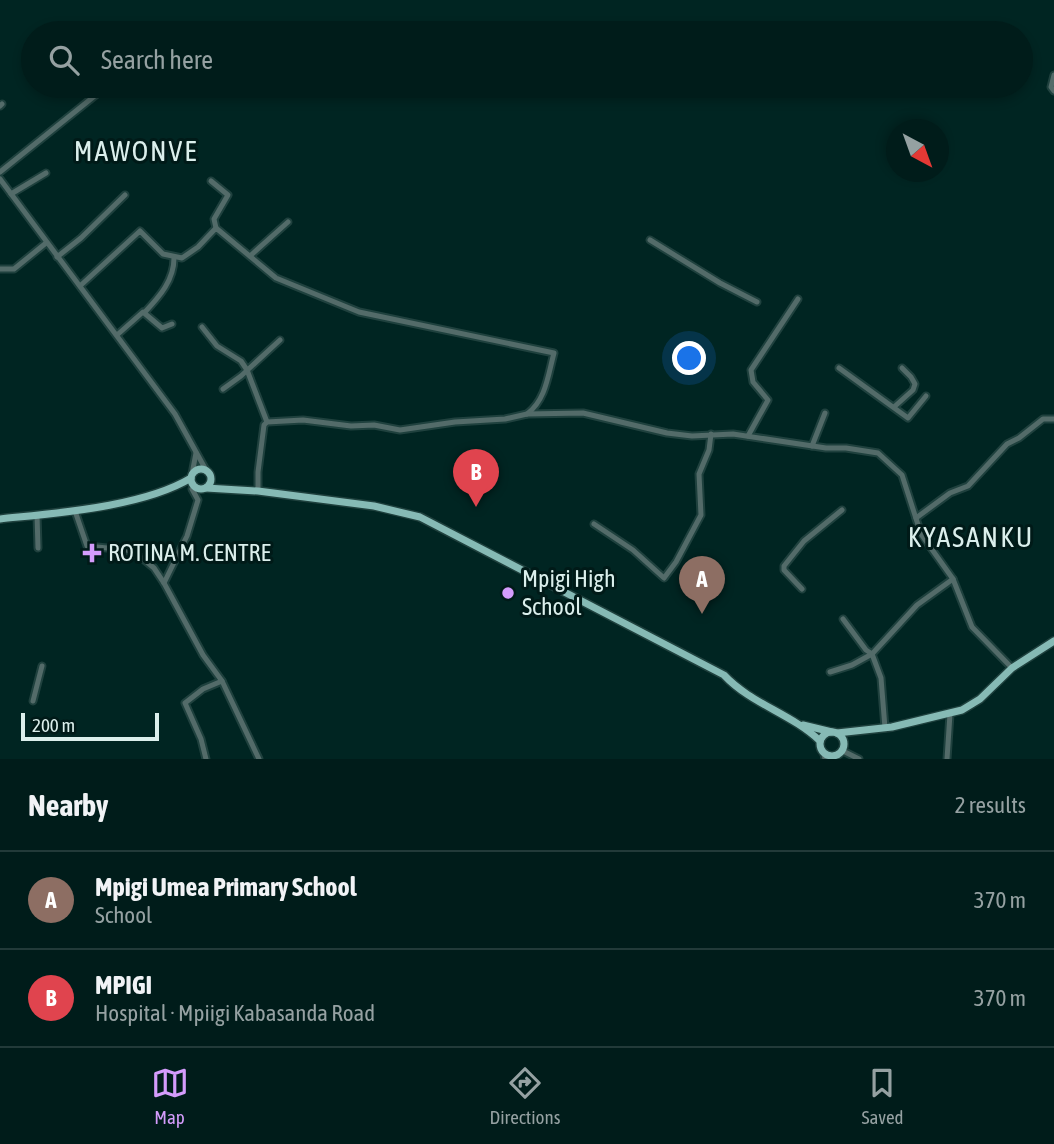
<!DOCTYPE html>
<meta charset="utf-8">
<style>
:root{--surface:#001c1a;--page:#0e2927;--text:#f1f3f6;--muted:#95a1a2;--line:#223a39;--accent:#d49cfc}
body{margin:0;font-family:"Asap Condensed",sans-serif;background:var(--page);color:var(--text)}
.compass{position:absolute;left:886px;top:119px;width:63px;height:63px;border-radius:50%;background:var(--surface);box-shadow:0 4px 10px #0003;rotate:139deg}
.scale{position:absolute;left:21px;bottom:18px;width:138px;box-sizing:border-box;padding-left:7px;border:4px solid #dbefec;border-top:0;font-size:19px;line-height:24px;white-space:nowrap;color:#dbefec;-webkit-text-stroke:5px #001a18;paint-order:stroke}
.you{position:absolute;left:690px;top:359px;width:24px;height:24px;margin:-18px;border:5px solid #fff;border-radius:50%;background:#1a73e8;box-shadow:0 0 0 10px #1a73e833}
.badge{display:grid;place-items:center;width:46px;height:46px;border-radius:50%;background:var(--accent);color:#fff;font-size:23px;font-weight:700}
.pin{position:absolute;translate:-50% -58px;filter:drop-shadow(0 2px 4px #0008)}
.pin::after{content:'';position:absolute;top:37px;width:24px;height:21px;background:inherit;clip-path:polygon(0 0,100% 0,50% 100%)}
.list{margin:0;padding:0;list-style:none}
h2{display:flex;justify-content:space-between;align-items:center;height:91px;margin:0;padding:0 28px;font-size:30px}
h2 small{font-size:23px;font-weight:400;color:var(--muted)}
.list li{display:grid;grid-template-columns:46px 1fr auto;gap:21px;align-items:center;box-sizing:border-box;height:98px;padding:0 28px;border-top:2px solid var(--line)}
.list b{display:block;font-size:26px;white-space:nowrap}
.list p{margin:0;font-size:23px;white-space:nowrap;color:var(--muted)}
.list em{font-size:23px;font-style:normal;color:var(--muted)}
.icon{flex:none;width:38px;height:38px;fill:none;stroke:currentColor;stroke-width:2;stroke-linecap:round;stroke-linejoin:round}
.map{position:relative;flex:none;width:1054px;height:759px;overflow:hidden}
.search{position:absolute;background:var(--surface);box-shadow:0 4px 10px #0003;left:21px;right:21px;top:21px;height:77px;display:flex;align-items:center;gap:18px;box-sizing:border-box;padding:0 24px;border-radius:38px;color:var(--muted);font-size:26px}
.sheet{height:287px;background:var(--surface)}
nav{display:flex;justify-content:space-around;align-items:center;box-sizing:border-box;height:98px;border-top:2px solid var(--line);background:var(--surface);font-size:19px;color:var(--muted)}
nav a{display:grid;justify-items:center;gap:4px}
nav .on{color:var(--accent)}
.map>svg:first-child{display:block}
</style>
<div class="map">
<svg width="1054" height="759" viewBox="0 0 1054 759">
<rect width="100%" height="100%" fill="#002522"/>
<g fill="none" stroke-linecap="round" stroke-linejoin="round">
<!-- minor casing -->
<g stroke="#1f413e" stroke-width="9">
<g id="minor">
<path d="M1054,75l-3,12 3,4"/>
<path d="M0,106l2,-2"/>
<path d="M0,172l107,-86"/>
<path d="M0,179l175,235 31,56"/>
<path d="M211,181l17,14 -14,24 2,9"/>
<path d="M11,194l35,-21"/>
<path d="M650,240l70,43 37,19"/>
<path d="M250,256l38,-34"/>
<path d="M57,257l24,-19 44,-43"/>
<path d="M0,269h14l32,-26"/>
<path d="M80,286l60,-55 23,23 19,4 16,-11 18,-19 60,50 83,34 195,41c-6,22 -8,47 -27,61"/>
<path d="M145,312c15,-16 29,-32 29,-54"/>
<path d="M202,327l15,19 24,15 6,9 20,52"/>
<path d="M117,335l26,-23 19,16 10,-4"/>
<path d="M839,368l69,50 18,-22"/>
<path d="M223,389l18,-13 39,-36"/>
<path d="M894,407l19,-17 2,-6 -4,-7 -9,-9"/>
<path d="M748,436l20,-36 -15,-18 -2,-12 47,-71"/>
<path d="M812,446l13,-33"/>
<path d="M192,474l4,-21"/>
<path d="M258,491v-19l6,-47 3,-3 36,-2 48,6 23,-1 26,5 55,-8 50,-3 22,-5 56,-1 84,20 25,3 41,-2 93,14h20l32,5 24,22 19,59 32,45 19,48 40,41"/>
<path d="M75,511l12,35 40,4 15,8 12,10 10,15 39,72 19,26 37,78"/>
<path d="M37,515l1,33"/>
<path d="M916,518l34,-25 18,-7 39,-42 12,-6 24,-19h11"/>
<path d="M594,524l39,26 31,28 12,-16 25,-47 -2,-41 10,-24 2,-16"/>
<path d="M164,583l23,-47 11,-36 -6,-11"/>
<path d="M802,589l-18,-19v-4l20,-25 38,-31"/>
<path d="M843,619l23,31 6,4 9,24 4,50"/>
<path d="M830,672l22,-7 20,-11 45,-49 36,-26"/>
<path d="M33,701l9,-35"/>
<path d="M843,751l16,8"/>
<path d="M824,754l1,5"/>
<path d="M206,759l-5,-20 -16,-36 18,-14 19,-8"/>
<path d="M832,759l1,-3"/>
<path d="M947,759l3,-45"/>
</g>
</g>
<!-- major casing -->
<g stroke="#1f413e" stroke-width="10">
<g id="major">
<circle cx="201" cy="479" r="10"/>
<path d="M206,488l52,3 116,15 46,11 304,158c27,29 68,39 96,66"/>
<path d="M0,519c56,-6 143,-12 191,-41"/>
<path d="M803,725l29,7"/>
<circle cx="832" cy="744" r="12"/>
<path d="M837,733l55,-6 70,-17 18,-11 32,-31 42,-27"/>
</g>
</g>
<!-- minor -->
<use href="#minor" stroke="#536b69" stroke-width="5"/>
<!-- major -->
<use href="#major" stroke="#86bab5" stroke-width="7"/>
</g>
<!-- markers -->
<g fill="#d49cfc" stroke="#001a18" stroke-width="2.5">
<path d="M88.5 542.5h7v7h7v7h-7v7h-7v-7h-7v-7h7z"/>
<circle cx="508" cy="593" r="7"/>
</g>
<g text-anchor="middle" stroke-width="6" stroke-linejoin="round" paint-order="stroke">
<!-- poi labels -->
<g font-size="24" fill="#dbefec" stroke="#001a18" text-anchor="start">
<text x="108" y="561">ROTINA M. CENTRE</text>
<text x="522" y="587">Mpigi High<tspan x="522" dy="28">School</tspan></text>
</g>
<!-- quarter labels -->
<g font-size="28" letter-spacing="2" fill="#dbefec" stroke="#001a18">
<text x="136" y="161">MAWONVE</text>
<text x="971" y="547">KYASANKU</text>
</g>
</g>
</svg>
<svg class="compass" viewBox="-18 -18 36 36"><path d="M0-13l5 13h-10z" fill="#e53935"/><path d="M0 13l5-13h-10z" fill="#95a1a2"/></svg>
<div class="scale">200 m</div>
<div class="you"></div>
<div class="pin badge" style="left:702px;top:614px;background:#8d6e63">A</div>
<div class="pin badge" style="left:476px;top:507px;background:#e0444e">B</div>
<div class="search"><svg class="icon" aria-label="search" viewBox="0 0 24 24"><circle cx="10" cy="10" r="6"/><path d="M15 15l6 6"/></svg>Search here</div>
</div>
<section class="sheet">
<h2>Nearby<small>2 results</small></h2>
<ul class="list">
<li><span class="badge" style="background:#8d6e63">A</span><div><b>Mpigi Umea Primary School</b><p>School</p></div><em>370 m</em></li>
<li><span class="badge" style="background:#e0444e">B</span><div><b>MPIGI</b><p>Hospital · Mpiigi Kabasanda Road</p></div><em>370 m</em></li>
</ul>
</section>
<nav>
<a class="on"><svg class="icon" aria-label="map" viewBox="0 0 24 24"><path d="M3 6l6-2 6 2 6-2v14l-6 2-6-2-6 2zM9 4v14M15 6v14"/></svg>Map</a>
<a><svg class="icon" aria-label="directions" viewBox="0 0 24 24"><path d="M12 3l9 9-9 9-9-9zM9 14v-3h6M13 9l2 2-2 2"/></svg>Directions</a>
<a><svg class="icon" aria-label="saved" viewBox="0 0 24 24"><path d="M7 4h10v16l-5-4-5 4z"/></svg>Saved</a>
</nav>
